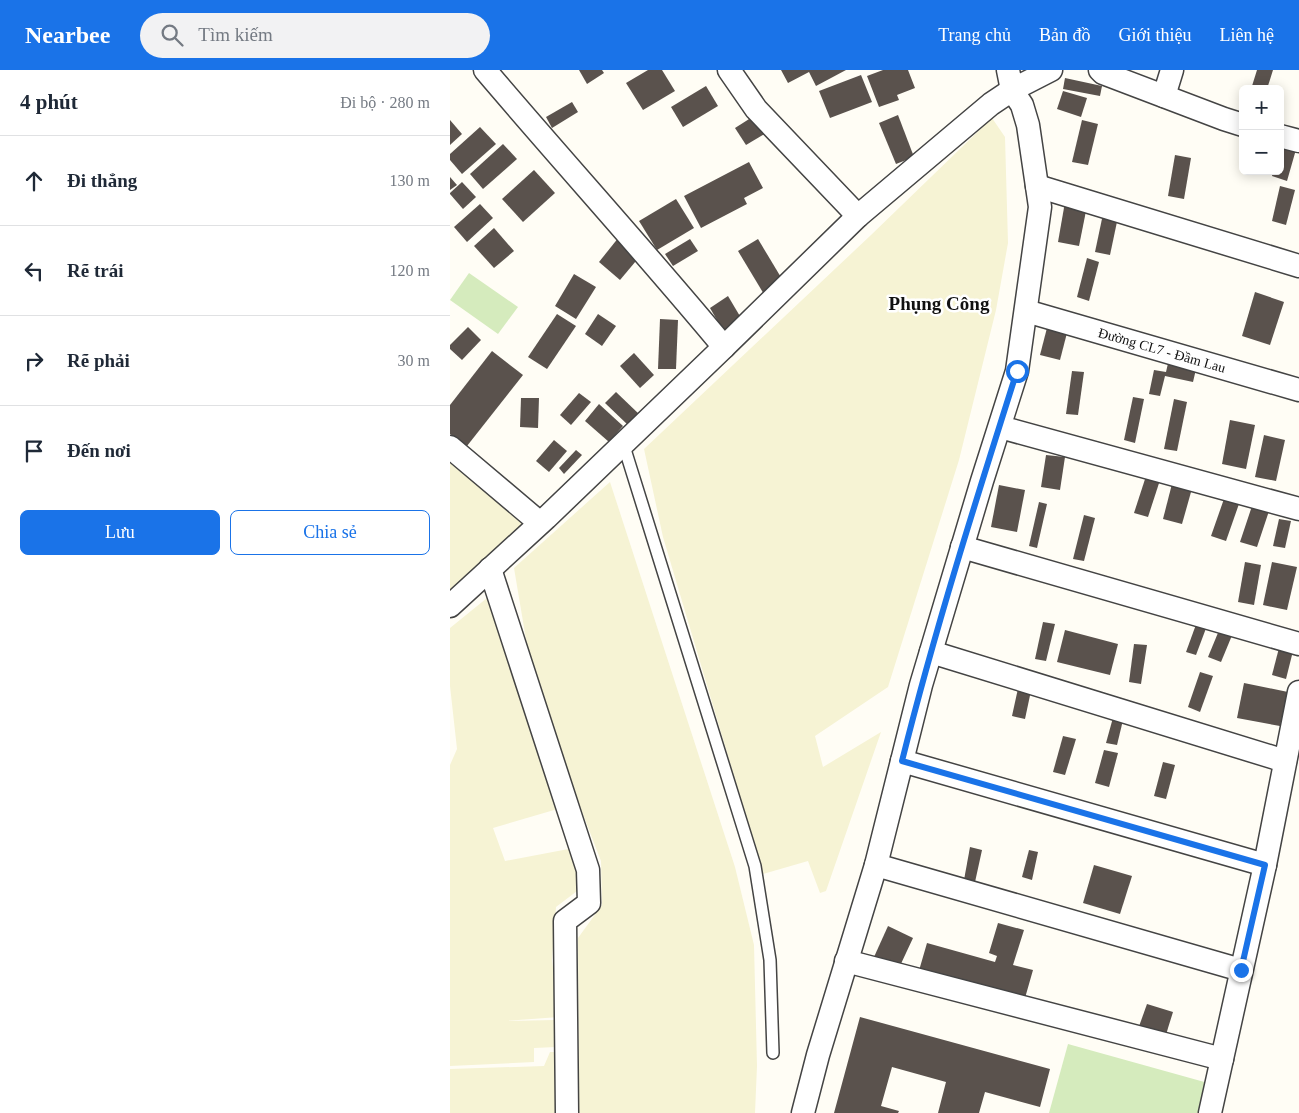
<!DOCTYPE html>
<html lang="vi">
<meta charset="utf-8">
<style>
:root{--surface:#fff;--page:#f2f2f3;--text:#1f2937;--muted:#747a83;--line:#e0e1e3;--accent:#1a73e8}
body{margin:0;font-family:"Times New Roman",serif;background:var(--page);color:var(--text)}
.controls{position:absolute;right:15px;top:15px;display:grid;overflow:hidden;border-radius:8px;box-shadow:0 2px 12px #0003}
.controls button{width:45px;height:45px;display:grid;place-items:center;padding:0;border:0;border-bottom:1px solid var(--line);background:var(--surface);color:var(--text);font:25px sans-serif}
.stop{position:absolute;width:15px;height:15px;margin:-11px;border:4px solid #1a73e8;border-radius:50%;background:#fff}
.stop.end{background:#1a73e8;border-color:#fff;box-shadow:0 1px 5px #0008}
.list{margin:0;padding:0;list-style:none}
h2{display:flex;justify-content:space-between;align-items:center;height:65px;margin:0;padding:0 20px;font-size:21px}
h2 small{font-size:16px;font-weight:400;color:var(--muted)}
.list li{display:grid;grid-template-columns:32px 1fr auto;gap:15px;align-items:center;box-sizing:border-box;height:90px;padding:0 20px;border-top:1px solid var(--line)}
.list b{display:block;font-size:19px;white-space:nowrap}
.list em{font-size:16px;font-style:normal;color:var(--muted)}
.actions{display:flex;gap:10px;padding:15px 20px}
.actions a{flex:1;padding:11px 0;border:1px solid var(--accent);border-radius:8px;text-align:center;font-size:18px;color:var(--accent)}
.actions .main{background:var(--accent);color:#fff}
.icon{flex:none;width:28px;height:28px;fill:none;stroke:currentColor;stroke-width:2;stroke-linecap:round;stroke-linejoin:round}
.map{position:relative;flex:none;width:849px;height:1043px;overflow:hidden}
header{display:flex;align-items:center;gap:30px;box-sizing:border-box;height:70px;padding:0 25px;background:var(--accent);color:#fff}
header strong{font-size:24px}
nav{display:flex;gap:28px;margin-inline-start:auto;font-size:18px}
.search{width:350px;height:45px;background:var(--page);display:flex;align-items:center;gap:12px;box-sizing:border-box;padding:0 18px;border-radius:28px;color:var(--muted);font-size:19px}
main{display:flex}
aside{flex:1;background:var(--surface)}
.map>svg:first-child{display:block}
</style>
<header>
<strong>Nearbee</strong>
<div class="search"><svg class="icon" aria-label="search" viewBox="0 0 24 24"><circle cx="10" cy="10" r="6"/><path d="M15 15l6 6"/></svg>Tìm kiếm</div>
<nav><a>Trang chủ</a><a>Bản đồ</a><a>Giới thiệu</a><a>Liên hệ</a></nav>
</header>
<main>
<aside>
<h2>4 phút<small>Đi bộ · 280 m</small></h2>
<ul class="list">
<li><svg class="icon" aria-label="ahead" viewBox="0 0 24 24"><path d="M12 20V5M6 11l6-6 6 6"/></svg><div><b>Đi thẳng</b></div><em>130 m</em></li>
<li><svg class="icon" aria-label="left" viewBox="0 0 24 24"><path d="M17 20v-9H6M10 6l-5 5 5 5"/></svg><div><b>Rẽ trái</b></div><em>120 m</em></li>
<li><svg class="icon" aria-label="right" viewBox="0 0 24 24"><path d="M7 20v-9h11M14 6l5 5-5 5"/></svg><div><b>Rẽ phải</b></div><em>30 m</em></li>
<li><svg class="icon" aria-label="arrive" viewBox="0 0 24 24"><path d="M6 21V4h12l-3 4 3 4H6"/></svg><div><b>Đến nơi</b></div></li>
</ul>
<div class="actions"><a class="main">Lưu</a><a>Chia sẻ</a></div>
</aside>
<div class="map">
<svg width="849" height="1043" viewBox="0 0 849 1043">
<rect width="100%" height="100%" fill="#fffdf5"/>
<!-- farmland -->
<g fill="#f6f3d4">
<path d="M542,48l13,19 3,106 -12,67 -37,150 -71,227 -73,49 8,31 58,-35 -55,159 -6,2 -12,-32 -45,13 -100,-337 -19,-88 227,-214z"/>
<path d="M0,394h6l64,54 2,8 -72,70z"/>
<path d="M160,412l125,385 19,78 3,121 -2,47h-176l-1,-175 24,-33 -1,-44 -67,-174 -20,-119z"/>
<path d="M37,528l74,210 -68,20 12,33 74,-14 2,41 -25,19 -4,53 7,57 -53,4 49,-1 1,27 -22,1v14l-84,4v-301l7,-16 -7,-63v-58z"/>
<path d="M100,982h11v61h-111v-44l94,-3z"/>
</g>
<!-- green -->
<g fill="#d5ebbd">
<path d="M19,203l49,34 -20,27 -48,-34z"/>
<path d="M618,974l140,39 -8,30h-151z"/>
</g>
<!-- building -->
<g fill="#5a524d">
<path d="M129,0h23l2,3 -17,11z"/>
<path d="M198,0h14l13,21 -32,19 -17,-27z"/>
<path d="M331,0h65l-30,16 -7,-14 -21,11z"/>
<path d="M433,0h25l7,18 -18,7 2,5 -20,7 -12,-31z"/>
<path d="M807,0h16l-6,19h-6l-9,-3z"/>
<path d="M411,5l11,27 -42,16 -11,-27z"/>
<path d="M615,8l37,8 -2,10 -37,-7z"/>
<path d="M256,16l12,20 -35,21 -12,-20z"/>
<path d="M613,21l24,7 -6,19 -24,-8z"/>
<path d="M122,32l6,10 -26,16 -6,-11z"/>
<path d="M307,44l11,18 -22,13 -11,-17z"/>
<path d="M448,45l16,42 -18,7 -17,-41z"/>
<path d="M0,50l12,14 -12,11z"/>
<path d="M632,50l16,4 -10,41 -16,-3z"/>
<path d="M30,57l16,17 -34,30 -12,-14v-6z"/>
<path d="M53,74l14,15 -34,30 -13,-15z"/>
<path d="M830,76h17l-10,35 -15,-5 1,-5h7z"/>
<path d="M725,85l16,3 -7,41 -16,-3z"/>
<path d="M299,92l14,26 -19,10 3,6 -46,24 -17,-32z"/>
<path d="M84,100l21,23 -32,29 -21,-23z"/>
<path d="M0,107l7,8 -7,5z"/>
<path d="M12,112l14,15 -13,12 -13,-15v-1z"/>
<path d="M830,116l15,4 -9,35 -14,-4z"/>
<path d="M226,129l18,29 -37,22 -18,-29z"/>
<path d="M615,132l22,4 -8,40 -21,-4z"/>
<path d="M30,134l13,14 -26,24 -13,-15z"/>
<path d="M653,144l15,3 -8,38 -15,-3z"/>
<path d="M44,158l20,23 -20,17 -20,-22z"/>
<path d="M169,167l22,18 -21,25 -21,-18z"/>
<path d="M240,169l8,12 -25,15 -8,-12z"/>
<path d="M308,169l27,45 -20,12 -27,-45z"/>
<path d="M637,188l12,4 -10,39 -12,-4z"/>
<path d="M124,204l22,13 -20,32 -21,-13z"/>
<path d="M805,222l29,10 -14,43 -28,-9z"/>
<path d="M278,226l16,27 -19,11 -15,-26z"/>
<path d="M107,244l19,12 -29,43 -19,-12z"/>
<path d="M148,244l18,12 -14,20 -17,-12z"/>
<path d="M210,249l18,1 -2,49h-18z"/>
<path d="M598,254l20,5 -8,31 -20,-5z"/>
<path d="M18,257l13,13 -19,20 -12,-11v-4z"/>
<path d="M42,281l31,24 -56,71 -17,-12v-29z"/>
<path d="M184,283l20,22 -14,13 -20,-22z"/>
<path d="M719,289l28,6 -4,17 -28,-6 -5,20 -11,-2 5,-24 12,2z"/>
<path d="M622,301l12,1 -6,43 -12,-1z"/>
<path d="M166,322l24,23 -11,11 -24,-23z"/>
<path d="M129,323l12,9 -20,23 -11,-10z"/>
<path d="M683,327l11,2 -9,44 -11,-3z"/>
<path d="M71,328h18l-1,30 -18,-1z"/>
<path d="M724,329l13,3 -10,49 -13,-2z"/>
<path d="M149,334l24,22 -14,16 -24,-21z"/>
<path d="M780,350l25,5 -9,44 -24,-5z"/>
<path d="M814,365l21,5 -9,41 -21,-4z"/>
<path d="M104,370l13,11 -18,21 -13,-11z"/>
<path d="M126,380l6,5 -18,19 -5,-6z"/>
<path d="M596,385l19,2 -5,33 -19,-3z"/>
<path d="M697,403l14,4 -13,40 -14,-4z"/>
<path d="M723,410l20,5 -11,39 -19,-5z"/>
<path d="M549,415l26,5 -8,42 -26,-5z"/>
<path d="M775,426l15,5 -14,40 -15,-5z"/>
<path d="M589,432l8,2 -10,44 -8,-2z"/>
<path d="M803,433l17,5 -13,39 -17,-5z"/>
<path d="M634,445l11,3 -11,43 -11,-2z"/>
<path d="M829,449l12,2 -6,27 -12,-2z"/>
<path d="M795,492l16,3 -7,40 -16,-3z"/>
<path d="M822,492l25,5 -10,43 -24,-5z"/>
<path d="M748,549l10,4 -12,32 -10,-3z"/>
<path d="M593,552l12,2 -9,37 -11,-2z"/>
<path d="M770,558l13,5 -12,29 -13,-5z"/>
<path d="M615,560l53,14 -8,31 -53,-13z"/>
<path d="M684,574l13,1 -6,39 -12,-2z"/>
<path d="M830,574l14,3 -8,32 -14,-4z"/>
<path d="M750,602l13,4 -13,36 -12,-5z"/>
<path d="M794,613l44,9 -8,34 -43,-8z"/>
<path d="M569,614l13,2 -7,33 -13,-3z"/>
<path d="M664,644l10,2 -7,29 -11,-2z"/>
<path d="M613,666l13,3 -11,36 -12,-3z"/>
<path d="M654,680l14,3 -9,34 -14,-4z"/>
<path d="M713,692l12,3 -9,34 -12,-3z"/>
<path d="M520,777l12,3 -7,32 -11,-2z"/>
<path d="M579,780l9,2 -6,28 -10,-3z"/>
<path d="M644,795l38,11 -12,38 -37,-11z"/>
<path d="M548,853l26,7 -11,35 20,5 -10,35 -105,-31 9,-31 68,19 2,-6 -8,-3z"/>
<path d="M438,856l25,12 -14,30 -25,-11z"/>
<path d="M697,934l26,8 -9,29 -27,-9z"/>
<path d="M410,947l190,52 -10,38 -55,-15 -6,21h-41l8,-31 -54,-15 -11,39 18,5 -1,2h-64z"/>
</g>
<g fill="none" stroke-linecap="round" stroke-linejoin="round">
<!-- service casing -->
<g stroke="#444" stroke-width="14">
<path id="service" d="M173,373l132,423 15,94 3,93"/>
</g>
<!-- minor casing -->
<g stroke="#444" stroke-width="25">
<g id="minor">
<path d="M279,0l27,39 102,107"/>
<path d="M558,0l4,20 39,-20"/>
<path d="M650,0l3,3 121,46 19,6"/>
<path d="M714,26l8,-26"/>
<path d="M830,66l19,5"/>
<path d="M587,116l262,80"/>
<path d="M576,241l273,79"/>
<path d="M274,277l134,-131 133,-112 21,-14 10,15 6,20 12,82 -23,164 -35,110 -61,204 -45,180 -58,190 -15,58"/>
<path d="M550,357l299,82"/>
<path d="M0,377l90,76"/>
<path d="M512,477l337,97"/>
<path d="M40,499l98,301 1,33 -24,18 2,192"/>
<path d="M0,536l96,-88 178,-171c-78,-94 -160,-184 -239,-277"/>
<path d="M481,582l354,109"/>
<path d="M452,691l363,104"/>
<path d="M426,795l365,105"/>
<path d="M396,891l376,98"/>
<path d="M760,1043l55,-248 34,-173"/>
</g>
</g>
<!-- service -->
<use href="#service" stroke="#fff" stroke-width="11"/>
<!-- minor -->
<use href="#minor" stroke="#fff" stroke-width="22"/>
</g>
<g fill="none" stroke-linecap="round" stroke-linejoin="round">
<!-- route -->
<path stroke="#1a73e8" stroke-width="6" d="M567,301c-41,129 -82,258 -115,390l363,104 -24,105"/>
</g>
<g text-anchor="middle" stroke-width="5" stroke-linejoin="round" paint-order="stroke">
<!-- street labels -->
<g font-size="14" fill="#111" stroke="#fff">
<text transform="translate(712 280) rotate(16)" y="5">Đường CL7 - Đầm Lau</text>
</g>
<!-- district labels -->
<g font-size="19" font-weight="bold" fill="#111" stroke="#fff">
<text x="489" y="240">Phụng Công</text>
</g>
</g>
</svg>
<div class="controls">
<button>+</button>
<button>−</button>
</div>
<div class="stop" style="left:567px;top:301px"></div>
<div class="stop end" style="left:791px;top:900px"></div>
</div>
</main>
